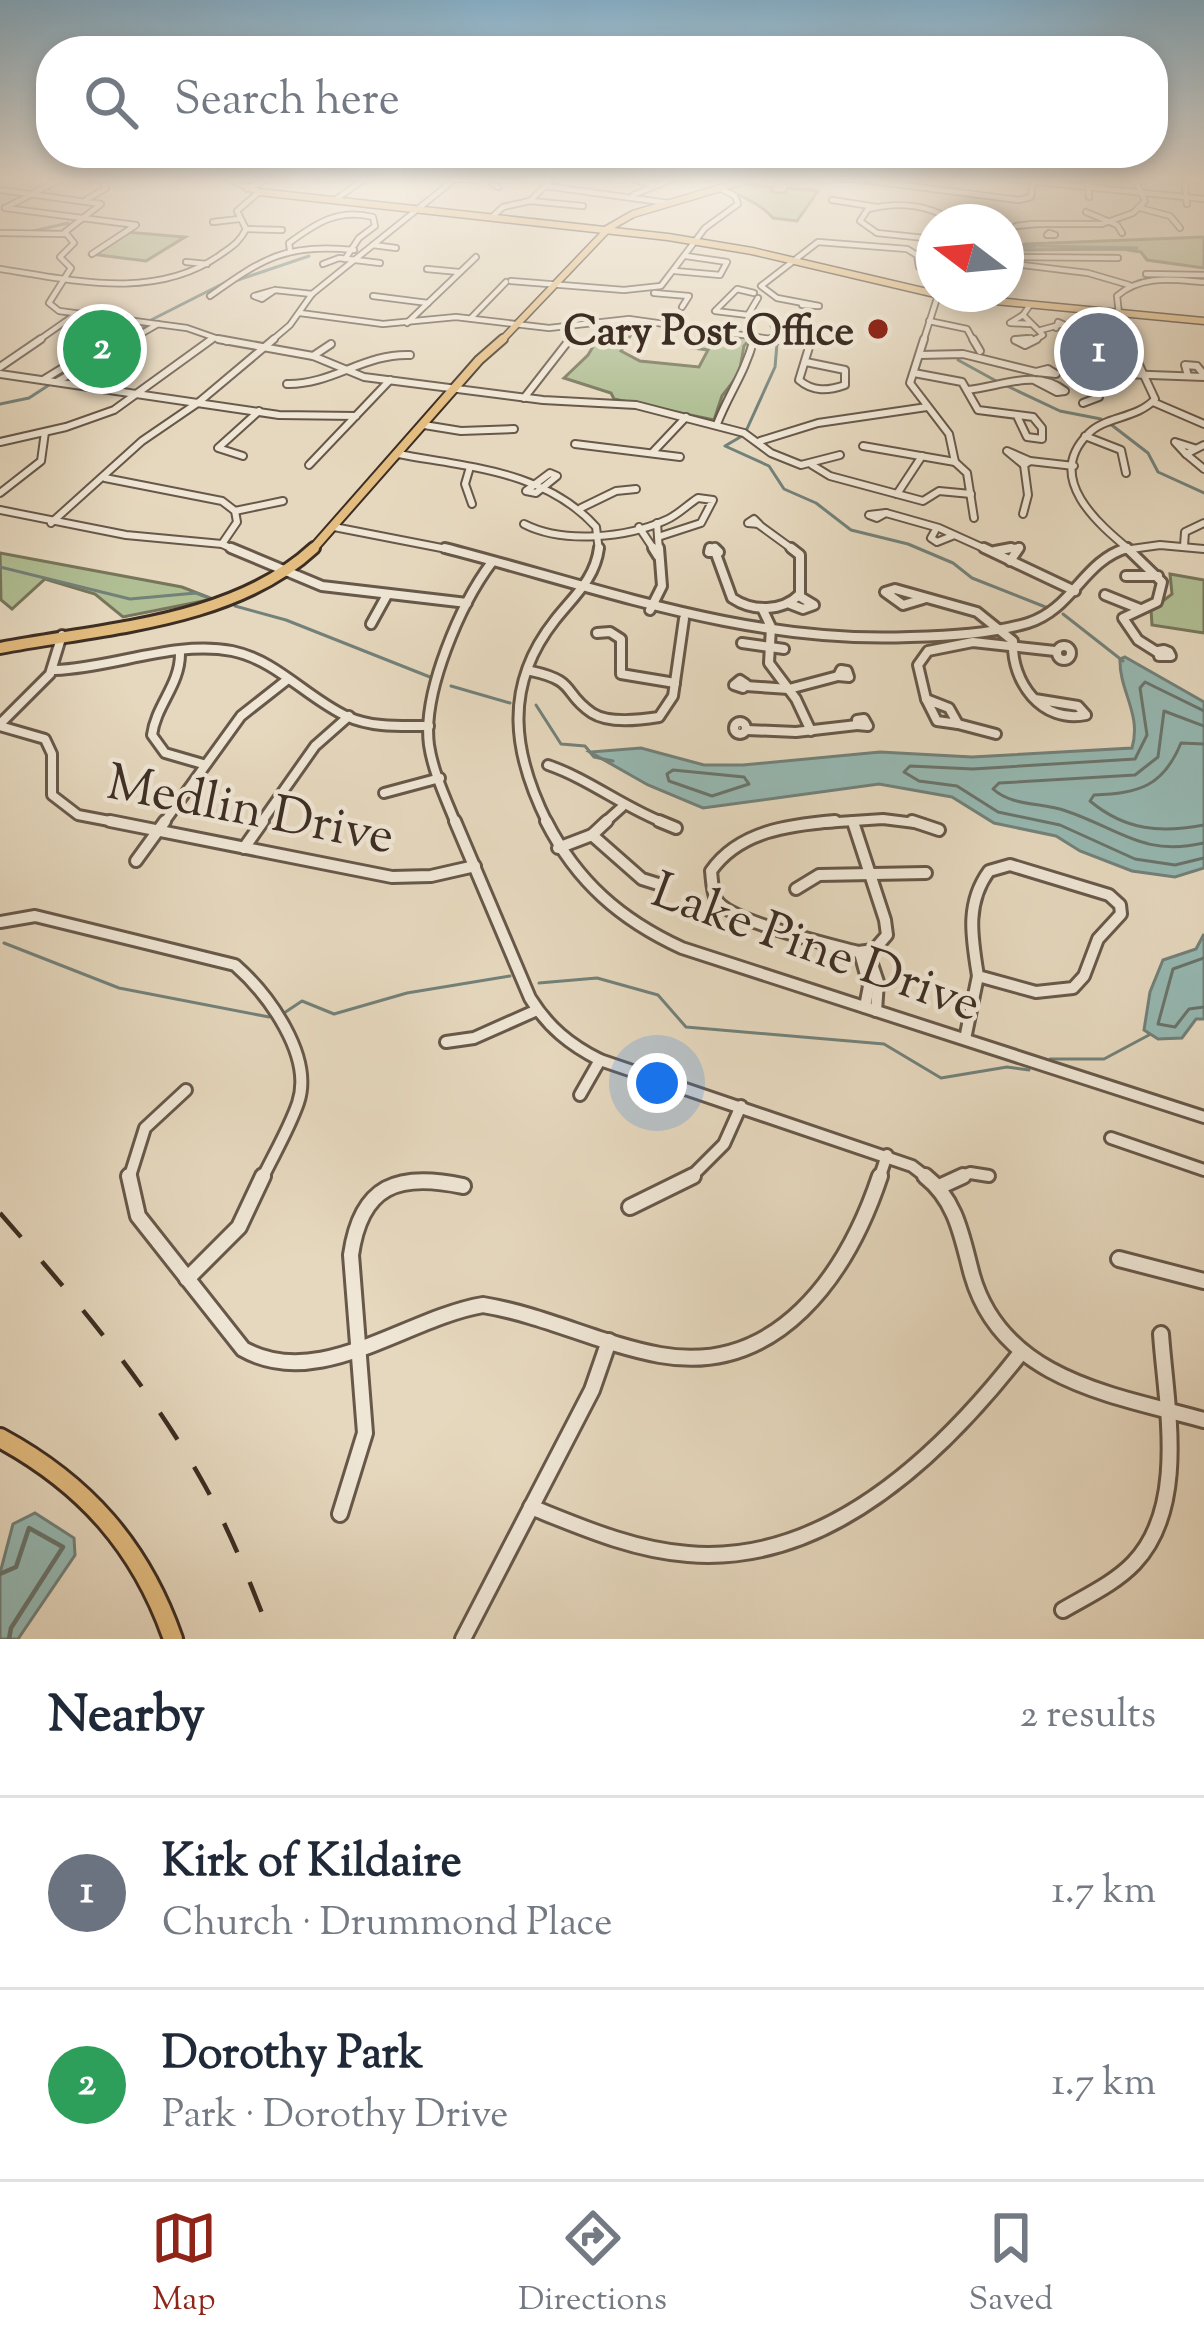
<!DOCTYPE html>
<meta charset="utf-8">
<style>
:root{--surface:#fff;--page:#f2f2f3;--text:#1f2937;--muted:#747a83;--line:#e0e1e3;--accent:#8f2418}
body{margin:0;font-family:"Sorts Mill Goudy",serif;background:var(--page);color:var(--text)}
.compass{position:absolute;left:916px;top:204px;width:108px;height:108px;border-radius:50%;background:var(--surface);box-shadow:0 6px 18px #0003;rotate:286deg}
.you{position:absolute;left:657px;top:1083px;width:42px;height:42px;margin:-30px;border:9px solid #fff;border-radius:50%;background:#1a73e8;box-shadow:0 0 0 18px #1a73e833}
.badge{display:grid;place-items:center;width:78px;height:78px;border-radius:50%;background:var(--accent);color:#fff;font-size:39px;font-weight:700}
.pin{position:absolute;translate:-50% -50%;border:6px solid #fff;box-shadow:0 3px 12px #0006}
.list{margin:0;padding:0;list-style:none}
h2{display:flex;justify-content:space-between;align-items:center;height:156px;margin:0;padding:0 48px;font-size:51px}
h2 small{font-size:39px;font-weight:400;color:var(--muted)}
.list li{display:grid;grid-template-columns:78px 1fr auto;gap:36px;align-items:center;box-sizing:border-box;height:192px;padding:0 48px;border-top:3px solid var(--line)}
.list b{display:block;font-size:45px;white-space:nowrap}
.list p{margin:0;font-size:39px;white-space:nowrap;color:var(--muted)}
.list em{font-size:39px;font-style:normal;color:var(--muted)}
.icon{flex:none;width:66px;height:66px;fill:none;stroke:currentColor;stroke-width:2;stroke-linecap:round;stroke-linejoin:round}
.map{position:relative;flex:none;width:1204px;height:1639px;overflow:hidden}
.search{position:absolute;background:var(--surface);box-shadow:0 6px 18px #0003;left:36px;right:36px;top:36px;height:132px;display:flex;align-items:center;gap:30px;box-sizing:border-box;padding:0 42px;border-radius:48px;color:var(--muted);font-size:45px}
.sheet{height:540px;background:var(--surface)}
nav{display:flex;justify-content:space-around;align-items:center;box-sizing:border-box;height:168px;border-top:3px solid var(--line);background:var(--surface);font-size:33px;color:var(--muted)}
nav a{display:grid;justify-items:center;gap:6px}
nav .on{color:var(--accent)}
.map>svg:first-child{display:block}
</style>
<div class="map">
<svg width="1204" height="1639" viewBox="0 0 1204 1639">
<rect width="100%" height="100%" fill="#e6d8be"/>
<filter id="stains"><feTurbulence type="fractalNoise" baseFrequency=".00167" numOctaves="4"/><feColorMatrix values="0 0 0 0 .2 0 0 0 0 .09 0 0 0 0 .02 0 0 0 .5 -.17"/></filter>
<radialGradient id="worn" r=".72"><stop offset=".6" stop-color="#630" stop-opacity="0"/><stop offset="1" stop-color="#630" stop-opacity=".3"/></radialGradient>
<!-- green -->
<g fill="#b1bf94" stroke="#77765c" stroke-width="3">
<path d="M742,184l31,3 -2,5 14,1 3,-5 30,3 -21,30 -24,-3c-13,-15 -30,-20 -47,-30z"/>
<path d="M126,232l59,5 -39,24 -55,-7z"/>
<path d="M1204,237v31l-57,-8 -6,-8 -18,-3 -117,1 20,-6z"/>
<path d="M621,321l17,2 -17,28 19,10 59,6 9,-17 -15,-2 3,-5 36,2 9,-8 10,1 -7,8 -5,28 -17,22 -8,24 -100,-21 -3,-6 -47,-15 24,-23 16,-27 13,-1z"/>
<path d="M0,553l182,34 31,12 -90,18 -28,-23 -50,-15 -33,30 -11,-9z"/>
<path d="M1170,574l34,6v53l-52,-8 -1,-15 21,-16z"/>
</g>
<!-- water -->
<g fill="#96b9b3" stroke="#72817a" stroke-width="3">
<path d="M1125,657l79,45v166l-29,9 -43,-6 -52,-20 -24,-15 -62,-13 -42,-26 -73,-13 -176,24 -55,-23 -58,-33 51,-4 63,17h39l137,-13 92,5 160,-9c10,-34 -13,-57 -12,-89z"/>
<path d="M1204,934v85h-8l-14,19 -24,1 -14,-9 6,-38 13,-32 33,-11z"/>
<path d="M35,1513l39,25 1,17 -57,84h-18v-66l13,-49z"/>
</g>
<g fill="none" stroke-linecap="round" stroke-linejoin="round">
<!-- shore-far1 -->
<g stroke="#6a746c" stroke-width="3">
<path d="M1204,711l-59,-29 -5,6 7,47 -12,24 -162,10 -63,-3 -6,6 15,9 38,5 41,26 62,13 75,34 40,6 29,-7"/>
<path d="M1204,726l-40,-15 -6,46 -23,18 -136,8 -6,6c20,18 49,13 73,22 54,18 77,46 138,32"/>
<path d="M1204,744l-23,-1c-18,44 -42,50 -87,52l-4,6c36,30 71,32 114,24"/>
<path d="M673,770l71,7 5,7 -37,12 -43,-15 -2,-7z"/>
<path d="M1204,958l-31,11 -15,55 17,3 14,-18 15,-2"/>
</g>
<!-- shore -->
<path stroke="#6a746c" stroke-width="4.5" d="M0,1574l16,-7 13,-39 34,19 -52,81 -2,11"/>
<!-- stream -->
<g stroke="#72817a" stroke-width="3">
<path d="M29,232l39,-9"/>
<path d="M1039,246l98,2"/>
<path d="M1006,249l30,-3"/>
<path d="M238,280l71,-24"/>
<path d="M151,320l77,-39"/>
<path d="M771,326l6,11"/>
<path d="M958,360l40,22"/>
<path d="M52,380l94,-54"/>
<path d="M1007,386l53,25 41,8"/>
<path d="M0,404l29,-6 20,-13"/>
<path d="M1109,423l39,30 10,19 46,21"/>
<path d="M746,431l29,-64 2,-23"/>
<path d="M742,436l-17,10 44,20 15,23 32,14 35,27 57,14 45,19 19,15 76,30"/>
<path d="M0,567l130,32 66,-6 13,5"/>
<path d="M235,606l51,14 149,59"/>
<path d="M1063,614l60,47"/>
<path d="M451,686l59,17"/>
<path d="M536,705l25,39 24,2 9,11 19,4"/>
<path d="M4,943l115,45 150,29"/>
<path d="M539,983l58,-5 61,17 28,32 198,17 57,34 66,-11 22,3"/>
<path d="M284,1013l18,-12 32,13 73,-21 103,-17"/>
<path d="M1050,1059h54l45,-24"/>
</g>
<!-- minor-far4 casing -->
<g stroke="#67584a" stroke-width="8">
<g id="minor-far4">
<path d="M454,179h28"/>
<path d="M486,179l12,8"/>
<path d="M631,179l22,6"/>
<path d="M815,179h37"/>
<path d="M856,179l163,21 12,-3 2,-18"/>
<path d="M1008,179l196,20"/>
<path d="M1088,179l1,18"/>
<path d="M1184,179l3,25"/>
<path d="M545,186l123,17"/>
<path d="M247,189l21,-10"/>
<path d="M0,190l101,14 -36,28 9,11 -14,14 11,11 -22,35 10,8 128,17 40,14"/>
<path d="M633,195l40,-16"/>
<path d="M86,200l20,-12 -5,-8 -11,-1"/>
<path d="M335,200l29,-21"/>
<path d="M832,200l45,7"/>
<path d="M530,201l53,5"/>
<path d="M5,208l131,17 -44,29"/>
<path d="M5,208l56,-29"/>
<path d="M1140,208l30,8 10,12"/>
<path d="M1086,212l31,13 5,8"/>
<path d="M492,217l11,-10 27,-6 22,-22"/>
<path d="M996,220l5,2"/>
<path d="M213,222l26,-3"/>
<path d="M1032,224h5l-21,2z"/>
<path d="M1037,224h65l31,-11 12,-12 -10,-22"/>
<path d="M246,229l36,1"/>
<path d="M0,233l66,1"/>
<path d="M1049,233l6,2h-8z"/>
<path d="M934,239l-57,-6 -17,-12 8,-12c26,-6 50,-6 75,6l-1,7"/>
<path d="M373,245l23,3"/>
<path d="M290,250l-1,-7c27,-20 50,-35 84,-26l2,9 -16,12 -14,21"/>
<path d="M1007,257l111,1"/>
<path d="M186,262l21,2"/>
<path d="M1006,263l82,10 41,12"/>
<path d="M323,264l16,-6 41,5"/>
<path d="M0,269c72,11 155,32 220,-14 11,-8 20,-13 26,-26l-9,-18 22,-19"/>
<path d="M427,269l32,3"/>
<path d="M675,271l45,4 7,-13 -41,-6"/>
<path d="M1146,274l58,1"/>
<path d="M511,281l113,9 37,-4 44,-58 33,-24 -3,-8 -16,-8"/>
<path d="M275,290l-13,9 -8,-3 21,-6 37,4"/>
<path d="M654,293l35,3 -7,11"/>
<path d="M754,293l-17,-4 -22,22 33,4 10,-17"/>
<path d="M210,296c53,-38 77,-53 144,-46"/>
<path d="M373,296l55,7"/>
<path d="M802,305l17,1 -42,-8 -16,-12 57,-44 89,7 10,6 2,12 15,5"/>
<path d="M1030,305l-7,10 20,20 -12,7"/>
<path d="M300,313l83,11 73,-7 93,11 80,-9 163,23"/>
<path d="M1023,315l-13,8 20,1"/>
<path d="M471,318l35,-36"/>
<path d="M929,321l38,8 7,13"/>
<path d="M407,323l69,-66"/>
<path d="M566,327l3,15"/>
<path d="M1041,330l22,-6 -5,-2 -2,6"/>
<path d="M36,342l40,-28"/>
<path d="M105,342l32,-20"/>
<path d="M127,342l31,-18"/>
<path d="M207,342l6,-4"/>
<path d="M270,342l20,-17 22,-31 143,-115"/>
<path d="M753,342l1,-5"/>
<path d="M923,342l15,-47"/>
<path d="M1018,342l13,-4"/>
<path d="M1129,342l-9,-19 -3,-27c25,-22 57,-16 87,-14"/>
</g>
</g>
<!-- minor-far3 casing -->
<g stroke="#67584a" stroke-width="10">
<g id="minor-far3">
<path d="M218,339l95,17 51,21 179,23 93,5 108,28 27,20 30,12 39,-10"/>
<path d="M771,339l39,5 -11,36c14,12 29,11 46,5v-15l-39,-8"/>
<path d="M924,339l-14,44 39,51 6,28"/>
<path d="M973,339l7,12"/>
<path d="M1027,339l-12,1 10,5 12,-6"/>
<path d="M1127,339l28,60c-18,20 -50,17 -67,35 -44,44 10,90 43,117"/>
<path d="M920,355l43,-1 73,18"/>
<path d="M313,356l18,-12"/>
<path d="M0,367l41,-28"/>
<path d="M1048,369l8,5 -20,-2z"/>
<path d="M914,373l48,9 16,28 55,7 9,11v11l-15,-2 -10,-21"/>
<path d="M0,374l279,41 77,1"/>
<path d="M1188,376l-3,-11 12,1 7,9"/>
<path d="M43,380l67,-41"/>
<path d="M58,381l74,-42"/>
<path d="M287,384c45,1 78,-31 123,-29"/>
<path d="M967,390c33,-3 69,-22 98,1l-8,1 -23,-12"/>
<path d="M524,398l46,-59"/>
<path d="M1153,402l51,22"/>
<path d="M1083,403l16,-6 -1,-14 26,-9 80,3"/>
<path d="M717,424c13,-33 27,-49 37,-85"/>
<path d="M424,425l37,6 53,-2"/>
<path d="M1085,436l36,14 5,23"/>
<path d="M760,441l58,-18 109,-16"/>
<path d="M0,442l66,-15 48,-17 98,-71"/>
<path d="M575,444l105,13"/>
<path d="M1204,445l-18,9 18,15"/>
<path d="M863,446l92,16"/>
<path d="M653,452l33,-35"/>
<path d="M398,454c70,13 148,17 198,73l3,24"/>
<path d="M1186,454l-11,-12 19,6"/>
<path d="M243,456l-25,-8 41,-37"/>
<path d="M955,462l12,11 7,45"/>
<path d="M309,465l81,-85"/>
<path d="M812,465l18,11 93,25 16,-10 32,3"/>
<path d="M1024,465l-17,-14 23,10"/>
<path d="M470,467l-5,17 7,20"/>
<path d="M550,473l7,3 -21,17 -10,-2z"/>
<path d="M105,478l117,23 13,10 2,11 -15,22"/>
<path d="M0,493l41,-32 4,-29"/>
<path d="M897,494l25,-38"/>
<path d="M581,508l35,-17 20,-2"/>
<path d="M0,510l126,25 96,9 15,7"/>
<path d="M235,511l48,-10"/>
<path d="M886,513l-9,5 -8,-3z"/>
<path d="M886,513l53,15 51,23"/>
<path d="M1023,514l5,-19 -4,-30 6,-4 44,5"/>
<path d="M754,519l5,5 -11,-1z"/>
<path d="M51,523l91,-82 57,-39 75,-63"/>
<path d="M657,523l2,28"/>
<path d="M524,524c39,20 103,14 142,-4 12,-5 21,-15 32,-22l15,2 -12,23 -43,14"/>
<path d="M758,524l37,27"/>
<path d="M334,527l123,24"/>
<path d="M639,527l16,24"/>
<path d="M935,531l-4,7 6,4 15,-6"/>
<path d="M1184,546l1,-14 19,-9"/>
<path d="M709,551l5,-4 4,4"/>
<path d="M995,551l25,-4 -3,4"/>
<path d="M1117,551l43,-6 44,4"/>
</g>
</g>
<!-- minor-far2 casing -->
<g stroke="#67584a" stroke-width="14">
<g id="minor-far2">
<path d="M231,548l91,38 145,17"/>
<path d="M445,548c155,40 302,96 465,89 40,-1 80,-3 118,-14 45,-14 55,-62 99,-75"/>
<path d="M653,548l5,8"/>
<path d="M710,548l-1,4h10l-4,-4"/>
<path d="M984,548l91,43"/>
<path d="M1127,548l35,34 -5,20 -34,16 15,22 19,12"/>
<path d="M995,551l16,-3"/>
<path d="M716,554l16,44c21,14 50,14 68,-4v-39l-9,-7"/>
<path d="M1010,561l9,-13"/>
<path d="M1126,576h32"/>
<path d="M1105,595l35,14"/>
<path d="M923,599l-20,6 -18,-13 10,-3 82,23 36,29c-2,41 29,83 73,74l-8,-9 -43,-7"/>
<path d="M790,604l13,5 11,-4 -15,-9"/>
<path d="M762,608l9,19 -2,36 27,36 15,32"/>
<path d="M650,610l12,-24 -3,-38"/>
<path d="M371,624l16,-29"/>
<path d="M597,633l13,-1 11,7v35l54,9"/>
<path d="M742,643l42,6"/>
<circle cx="1064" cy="653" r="7"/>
<path d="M1164,650l5,2 2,4h-12l-1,-5z"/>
<path d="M180,654c0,31 -24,51 -28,81l13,18 38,11"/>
<path d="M55,670c58,-2 120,-30 177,-19 44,9 74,46 114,65 26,12 55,10 83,10"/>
<path d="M841,670l6,1 2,6 -11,-1z"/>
<path d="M531,671c47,10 31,22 61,42 17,11 48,7 67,4l14,-21 11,-77"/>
<path d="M740,680l6,4 -3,4 -9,-3z"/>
<path d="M746,686l43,3 49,-13"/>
<path d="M926,699l23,9 9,16 -21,-3z"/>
<path d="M926,699l-8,-34 10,-14 45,-9 82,9"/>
<path d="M864,719l4,7 -11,-1v-5z"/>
<circle cx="740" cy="728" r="6"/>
<path d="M0,724l50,-50 12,-39"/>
<path d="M958,724l38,10"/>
<path d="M0,726l45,13 7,15v41l26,20 47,9"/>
<path d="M747,730l49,2 61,-7"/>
<path d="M548,765c43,15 76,43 119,59"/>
<path d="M384,793l56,-15"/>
<path d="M163,824l78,-108 47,-37"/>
<path d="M260,824l55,-78 34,-30"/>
<path d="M456,824c-10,-25 -23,-52 -27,-79 -7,-53 32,-142 63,-183"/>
<path d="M548,824c-35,-70 -46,-137 7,-204 19,-24 40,-41 44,-72"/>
<path d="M603,824l19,-17"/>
<path d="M808,824l75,-5 40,5"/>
</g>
</g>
<!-- minor-far1 casing -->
<g stroke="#67584a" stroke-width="16">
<g id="minor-far1">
<path d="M110,821l282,56 39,-1 44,-10"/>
<path d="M455,821l75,177c18,29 40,47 70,62l312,106 17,13"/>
<path d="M546,821c31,61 75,99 136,127l522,169"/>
<path d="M659,821l17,7"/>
<path d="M835,821c-46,4 -96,10 -124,50 1,8 1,20 5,28 11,22 116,46 142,53l16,-2 13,-15 -2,-15 -32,-98"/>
<path d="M912,821l27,9"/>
<path d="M592,835l50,44 16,5"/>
<path d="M244,848l19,-27"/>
<path d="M558,848l34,-13 15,-14"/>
<path d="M136,861l29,-40"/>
<path d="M1010,865l99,30 11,10 1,9 -23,25 -14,37 -11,12 -37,4 -58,-16c-6,-38 -13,-72 11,-105z"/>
<path d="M796,889l23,-14 107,-2"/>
<path d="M0,922l35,-6 200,49c33,29 79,91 63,138 -9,26 -24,51 -36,76"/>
<path d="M868,952l10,30 -2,29"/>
<path d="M860,953l9,33 -4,21"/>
<path d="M965,1039l13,-63"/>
<path d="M446,1042l28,-4 63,-28"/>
<path d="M580,1095l20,-35"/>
<path d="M1111,1138l93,32"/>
<path d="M129,1179l16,-51 41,-38"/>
<path d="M689,1179l35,-35 17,-38"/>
<path d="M879,1179l8,-24"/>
<path d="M956,1179l14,-6 19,3"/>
</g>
</g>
<!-- minor casing -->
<g stroke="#67584a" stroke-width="20">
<g id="minor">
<path d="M129,1176l9,40 105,133c76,43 163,-31 240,-44 61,10 117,39 177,50 117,21 187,-80 220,-179"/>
<path d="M925,1176c32,25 37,62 47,99 30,105 141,120 232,145"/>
<path d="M939,1187l24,-11"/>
<path d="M630,1207l63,-31"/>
<path d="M1119,1259l85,22"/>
<path d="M187,1279l52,-52 24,-51"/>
<path d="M531,1507c50,20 102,43 157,47 138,12 252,-98 331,-199"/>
<path d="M340,1514l25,-81 -14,-178c10,-70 47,-83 112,-69"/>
<path d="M1063,1610c24,-14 52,-27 71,-47 54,-57 32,-158 27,-229"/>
<path d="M463,1639l129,-249 17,-49"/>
</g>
</g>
<!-- major-far3 casing -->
<g stroke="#3d2e24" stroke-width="9">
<g id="major-far3">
<path d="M230,179l29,13 409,45 84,14 192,45 260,25"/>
<path d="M605,230l28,-16 118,-35"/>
<path d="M500,342l107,-112"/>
</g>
</g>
<!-- major-far2 casing -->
<g stroke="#3d2e24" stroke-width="12">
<path id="major-far2" d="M311,551l168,-191 24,-21"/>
</g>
<!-- major-far1 casing -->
<g stroke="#3d2e24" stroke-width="16">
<path id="major-far1" d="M0,648c103,-20 233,-25 314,-100"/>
</g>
<!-- major casing -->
<g stroke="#3d2e24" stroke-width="24">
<path id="major" d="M0,1438c85,46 141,109 173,201"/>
</g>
<!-- minor-far4 -->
<use href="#minor-far4" stroke="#efe6d5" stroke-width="4.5"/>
<!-- minor-far3 -->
<use href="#minor-far3" stroke="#efe6d5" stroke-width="6"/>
<!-- minor-far2 -->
<use href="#minor-far2" stroke="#efe6d5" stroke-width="8"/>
<!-- minor-far1 -->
<use href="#minor-far1" stroke="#efe6d5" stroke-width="10"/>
<!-- minor -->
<use href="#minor" stroke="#efe6d5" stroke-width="14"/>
<!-- major-far3 -->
<use href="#major-far3" stroke="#e3bc7f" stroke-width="6"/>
<!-- major-far2 -->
<use href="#major-far2" stroke="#e3bc7f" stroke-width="8"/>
<!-- major-far1 -->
<use href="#major-far1" stroke="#e3bc7f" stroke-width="10"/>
<!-- major -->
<use href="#major" stroke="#e3bc7f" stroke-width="18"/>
<!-- rail -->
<path stroke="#3d2e24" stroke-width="4.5" stroke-dasharray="32 32" stroke-linecap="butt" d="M0,1213c75,86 150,173 205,273 27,49 47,101 67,153"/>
</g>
<!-- sky -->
<linearGradient id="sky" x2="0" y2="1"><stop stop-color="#87b6d3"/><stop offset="0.44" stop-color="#f4ede2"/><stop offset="1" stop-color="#f4ede2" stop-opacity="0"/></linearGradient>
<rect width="1204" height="408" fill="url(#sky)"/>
<!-- markers -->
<circle fill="#8f2418" stroke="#efe6d5" stroke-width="4.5" cx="878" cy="329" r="12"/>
<g text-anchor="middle" stroke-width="9" stroke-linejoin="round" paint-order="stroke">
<!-- far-poi labels -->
<g font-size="42" font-weight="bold" fill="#3d2e24" stroke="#efe6d5" text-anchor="end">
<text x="854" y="344">Cary Post Office</text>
</g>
<!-- street labels -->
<g font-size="51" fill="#3d2e24" stroke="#efe6d5">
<text transform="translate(251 807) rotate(11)" y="18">Medlin Drive</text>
<text transform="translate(817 945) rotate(20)" y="18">Lake Pine Drive</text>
</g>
</g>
<rect width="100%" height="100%" filter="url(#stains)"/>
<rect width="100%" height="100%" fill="url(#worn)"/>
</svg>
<svg class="compass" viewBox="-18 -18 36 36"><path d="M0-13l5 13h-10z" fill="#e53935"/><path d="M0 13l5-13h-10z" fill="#747a83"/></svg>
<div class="you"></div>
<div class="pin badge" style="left:1099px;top:352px;background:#6b7280">1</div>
<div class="pin badge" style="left:102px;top:349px;background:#2e9e5b">2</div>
<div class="search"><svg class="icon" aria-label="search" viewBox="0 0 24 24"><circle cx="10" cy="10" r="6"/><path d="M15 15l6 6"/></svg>Search here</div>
</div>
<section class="sheet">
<h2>Nearby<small>2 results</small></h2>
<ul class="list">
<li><span class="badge" style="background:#6b7280">1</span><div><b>Kirk of Kildaire</b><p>Church · Drummond Place</p></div><em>1.7 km</em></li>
<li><span class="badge" style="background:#2e9e5b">2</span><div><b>Dorothy Park</b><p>Park · Dorothy Drive</p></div><em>1.7 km</em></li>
</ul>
</section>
<nav>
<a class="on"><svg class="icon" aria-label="map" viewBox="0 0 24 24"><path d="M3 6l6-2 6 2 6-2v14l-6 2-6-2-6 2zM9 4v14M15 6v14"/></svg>Map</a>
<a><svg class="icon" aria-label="directions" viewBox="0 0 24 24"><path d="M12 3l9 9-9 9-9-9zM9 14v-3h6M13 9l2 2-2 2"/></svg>Directions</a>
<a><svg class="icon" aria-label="saved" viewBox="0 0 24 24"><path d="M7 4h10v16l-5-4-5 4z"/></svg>Saved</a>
</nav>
